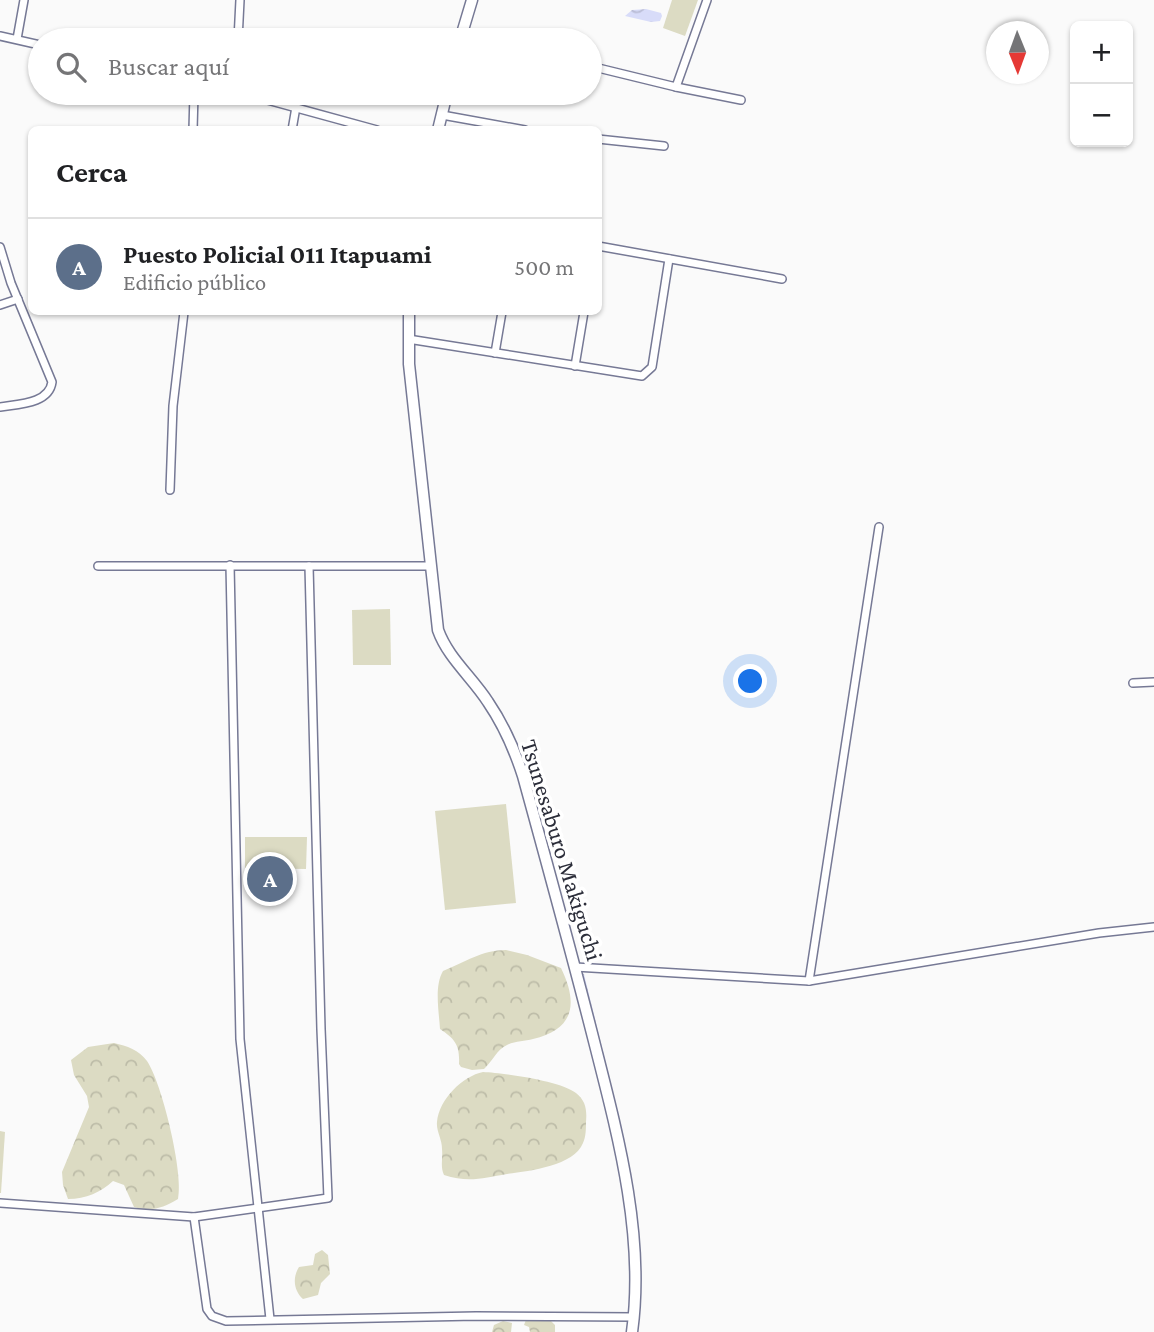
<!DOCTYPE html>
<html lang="es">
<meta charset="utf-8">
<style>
:root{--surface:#fff;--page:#f6f6f6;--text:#202124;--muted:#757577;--line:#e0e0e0;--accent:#5b5825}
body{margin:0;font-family:"Crimson Pro",serif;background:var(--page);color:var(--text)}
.controls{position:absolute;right:21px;top:21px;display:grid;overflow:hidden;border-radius:10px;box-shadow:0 2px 5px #0004}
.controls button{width:63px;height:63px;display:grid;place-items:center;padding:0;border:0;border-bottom:2px solid var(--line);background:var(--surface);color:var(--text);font:35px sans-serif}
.compass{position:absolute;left:986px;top:21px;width:63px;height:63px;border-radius:50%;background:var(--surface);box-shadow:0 2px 5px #0004;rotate:179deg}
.you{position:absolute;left:751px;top:682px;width:24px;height:24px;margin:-18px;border:5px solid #fff;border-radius:50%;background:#1a73e8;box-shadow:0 0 0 10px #1a73e833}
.badge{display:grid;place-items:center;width:46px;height:46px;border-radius:50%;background:var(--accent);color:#fff;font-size:23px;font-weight:700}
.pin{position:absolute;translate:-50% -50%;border:4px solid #fff;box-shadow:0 2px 7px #0006}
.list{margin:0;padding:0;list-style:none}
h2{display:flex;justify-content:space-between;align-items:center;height:91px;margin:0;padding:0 28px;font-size:30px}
h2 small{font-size:23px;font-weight:400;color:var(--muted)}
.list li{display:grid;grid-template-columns:46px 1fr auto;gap:21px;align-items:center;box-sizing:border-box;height:98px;padding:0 28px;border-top:2px solid var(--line)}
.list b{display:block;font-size:26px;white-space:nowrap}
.list p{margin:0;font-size:23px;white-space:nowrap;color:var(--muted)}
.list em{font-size:23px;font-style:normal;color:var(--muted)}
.icon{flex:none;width:38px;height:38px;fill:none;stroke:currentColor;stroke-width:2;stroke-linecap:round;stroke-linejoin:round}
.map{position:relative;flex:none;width:1154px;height:1332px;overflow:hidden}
.search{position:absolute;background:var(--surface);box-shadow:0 2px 5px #0004;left:28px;top:28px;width:574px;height:77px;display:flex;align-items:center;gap:18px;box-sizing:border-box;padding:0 24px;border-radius:38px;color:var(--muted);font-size:26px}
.panel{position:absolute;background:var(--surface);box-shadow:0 2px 5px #0004;left:28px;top:126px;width:574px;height:189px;border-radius:10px}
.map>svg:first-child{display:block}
</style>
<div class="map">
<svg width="1154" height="1332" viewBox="0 0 1154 1332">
<defs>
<pattern id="forest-crowns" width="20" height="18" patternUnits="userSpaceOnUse" patternTransform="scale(1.75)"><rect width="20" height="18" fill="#dcdbc3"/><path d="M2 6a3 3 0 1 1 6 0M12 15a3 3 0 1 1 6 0" fill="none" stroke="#bdbca8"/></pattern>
<pattern id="water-waves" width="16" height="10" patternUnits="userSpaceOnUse" patternTransform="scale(1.75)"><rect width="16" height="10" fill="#d8dcf9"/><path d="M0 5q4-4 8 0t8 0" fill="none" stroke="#babdd6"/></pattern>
</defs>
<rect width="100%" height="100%" fill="#fafafa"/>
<!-- forest -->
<g fill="url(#forest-crowns)">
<path d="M506,950l21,5 34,13c17,35 14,61 -28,71 -8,2 -18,2 -26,6 -10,4 -15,17 -23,24l-12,1 -11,-3 -2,-3c1,-19 -4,-25 -19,-35 -1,-17 -6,-43 3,-58 22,-9 39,-21 63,-21z"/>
<path d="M114,1043c13,3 25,7 33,18 15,22 37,113 31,138 -15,9 -26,13 -44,8l-10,-22 -11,-4c-12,11 -27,18 -45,18l-5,-14 -1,-13 27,-65 -2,-11 -13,-21 -3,-15 17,-13z"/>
<path d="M483,1072c21,1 78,9 93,21 10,8 11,17 10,29 0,6 0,15 -3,21 -9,23 -54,28 -76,31 -23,4 -39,9 -63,1 -4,-8 -1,-17 -2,-26 0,-10 -6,-18 -5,-27 2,-23 26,-46 46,-50z"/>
<path d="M322,1250l6,5 2,19 -9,9 -3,12 -15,4c-9,-8 -11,-21 -4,-32l14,-2 2,-11z"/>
<path d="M527,1317l21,1 7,7v7h-25l-1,-5 -5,-2z"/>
<path d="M503,1321l9,2 -1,9h-19l2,-7z"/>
</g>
<!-- park -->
<g fill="#dcdbc3">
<path d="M672,0h26l-13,36 -22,-8z"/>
<path d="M390,609l1,56h-38l-1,-55z"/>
<path d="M506,804l10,99 -71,7 -10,-99z"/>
<path d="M245,837h62l-1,32 -61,-1z"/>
<path d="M0,1131l5,1 -4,61h-1z"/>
</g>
<!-- water -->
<g fill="url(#water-waves)">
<path d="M646,9l15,4 1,3 -2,5 -9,1 -26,-6 7,-6z"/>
<path d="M583,974h1l39,160h-1z"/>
</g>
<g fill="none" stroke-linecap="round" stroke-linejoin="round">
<!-- street casing -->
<g stroke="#767995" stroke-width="10">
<g id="street">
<path d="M462,33l26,7"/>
<path d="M0,36l40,9"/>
<path d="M17,39l7,-39"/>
<path d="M238,40l2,-40"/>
<path d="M590,66l86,21 31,-87"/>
<path d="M676,87l65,13"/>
<path d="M242,93l135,37"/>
<path d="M442,115l83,15"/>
<path d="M193,130l1,-37"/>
<path d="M292,130l4,-23"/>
<path d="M598,139l66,7"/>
<path d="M598,246l184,33"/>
<path d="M0,247l11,36 41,99c-3,22 -34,22 -52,25"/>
<path d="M0,305l18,-6"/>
<path d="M408,339l234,37 10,-9 17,-108"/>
<path d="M495,353l7,-41"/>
<path d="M575,366l9,-54"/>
<path d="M170,490l3,-84 11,-94"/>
<path d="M230,565l10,474 30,280"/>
<path d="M98,566h333"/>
<path d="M1133,683l21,-1"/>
<path d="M575,967l234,14 290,-48 55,-6"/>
<path d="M809,981l70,-454"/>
<path d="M0,1203l194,14 134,-19 -7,-169 -12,-463"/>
<path d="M194,1217l13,92 5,7 14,5 250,-5 158,1"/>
</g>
</g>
<!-- secondary casing -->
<g stroke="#767995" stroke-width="13">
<g id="secondary">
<path d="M460,40l12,-40"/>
<path d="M438,130l9,-37"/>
<path d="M409,312v52l29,266c10,28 34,47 50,72 15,22 27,49 35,74 25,91 50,182 73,273 23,90 49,189 36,283"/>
</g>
</g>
<!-- street -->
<use href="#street" stroke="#fff" stroke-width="7"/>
<!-- secondary -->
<use href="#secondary" stroke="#fff" stroke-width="10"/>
</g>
<g text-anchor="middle" stroke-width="7" stroke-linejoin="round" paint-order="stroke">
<!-- street labels -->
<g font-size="24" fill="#2c2e3a" stroke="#fff">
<text transform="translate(562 850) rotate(73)" y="8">Tsunesaburo Makiguchi</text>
</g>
</g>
</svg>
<div class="controls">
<button>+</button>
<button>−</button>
</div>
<svg class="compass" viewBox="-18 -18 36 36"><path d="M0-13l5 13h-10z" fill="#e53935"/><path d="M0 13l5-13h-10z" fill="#757577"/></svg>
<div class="you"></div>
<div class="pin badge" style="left:270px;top:879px;background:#5c6f8a">A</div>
<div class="search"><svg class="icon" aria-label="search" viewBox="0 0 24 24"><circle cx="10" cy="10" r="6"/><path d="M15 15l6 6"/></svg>Buscar aquí</div>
<section class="panel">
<h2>Cerca<small></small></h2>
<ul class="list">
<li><span class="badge" style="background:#5c6f8a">A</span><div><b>Puesto Policial 011 Itapuami</b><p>Edificio público</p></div><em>500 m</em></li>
</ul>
</section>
</div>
